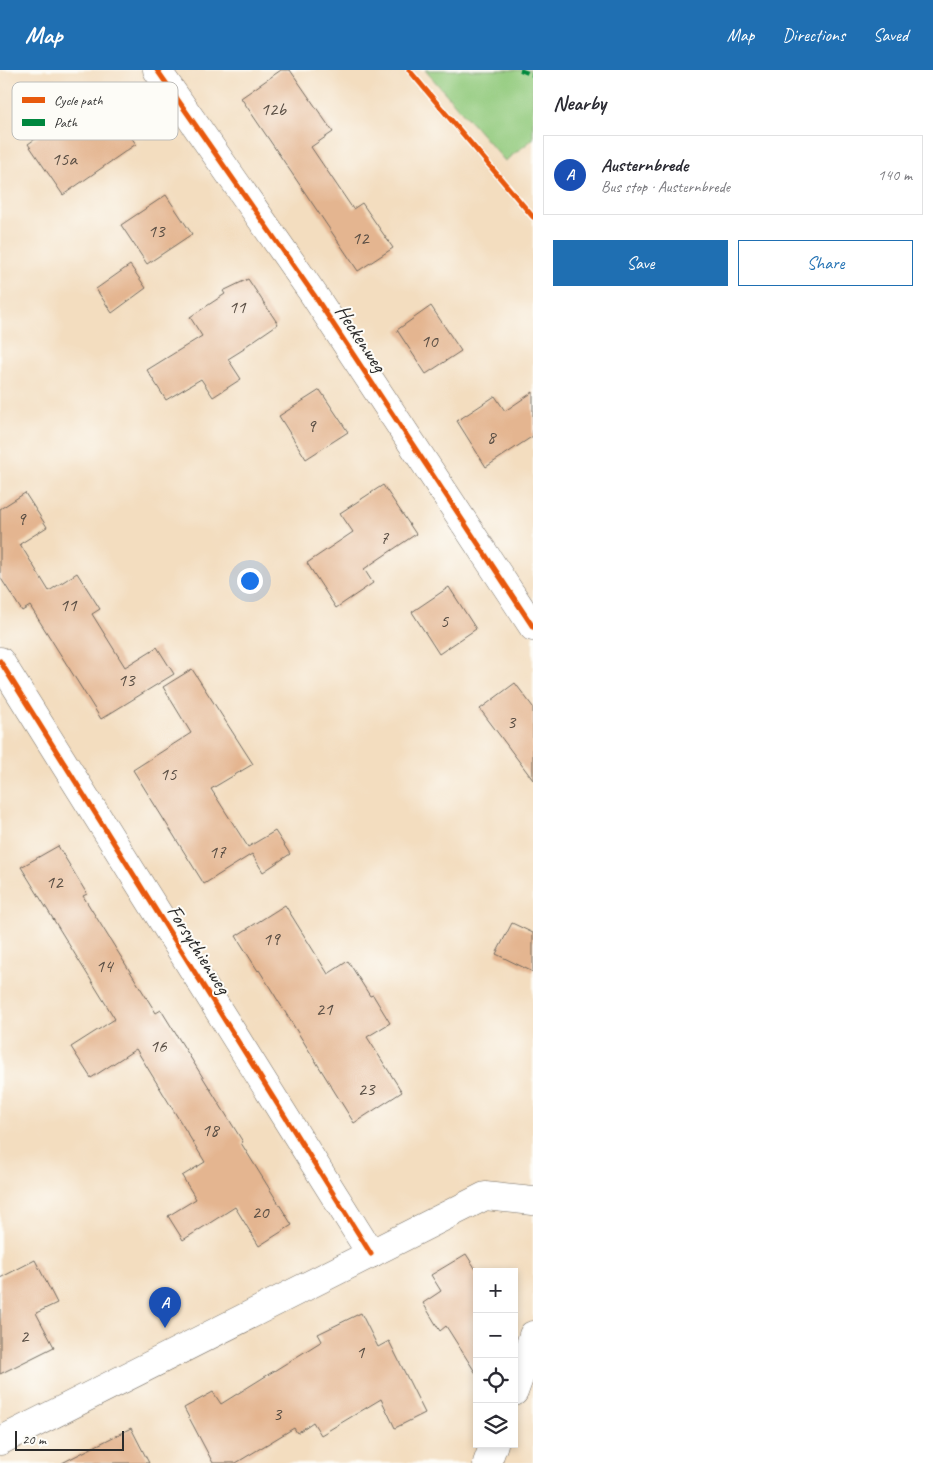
<!DOCTYPE html>
<meta charset="utf-8">
<style>
:root{--surface:#fff;--page:#f7f7f7;--text:#2b2b33;--muted:#7c7c81;--line:#e1e1e2;--accent:#1f6fb2}
body{margin:0;font-family:Caveat,sans-serif;background:var(--page);color:var(--text)}
.controls{position:absolute;right:15px;bottom:15px;display:grid;overflow:hidden;border-radius:0px;box-shadow:0 2px 8px #0003}
.controls button{width:45px;height:45px;display:grid;place-items:center;padding:0;border:0;border-bottom:1px solid var(--line);background:var(--surface);color:var(--text);font:25px sans-serif}
.scale{position:absolute;left:15px;bottom:12px;width:109px;box-sizing:border-box;padding-left:5px;border:2px solid #2b2b2b;border-top:0;font-size:14px;line-height:18px;white-space:nowrap;color:#2b2b2b;-webkit-text-stroke:4px #fdfcf7;paint-order:stroke}
.you{position:absolute;left:249px;top:510px;width:18px;height:18px;margin:-12px;border:4px solid #fff;border-radius:50%;background:#1a73e8;box-shadow:0 0 0 8px #1a73e833}
.badge{display:grid;place-items:center;width:32px;height:32px;border-radius:50%;background:var(--accent);color:#fff;font-size:16px;font-weight:700}
.pin{position:absolute;translate:-50% -41px;filter:drop-shadow(0 1px 2px #0008)}
.pin::after{content:'';position:absolute;top:26px;width:18px;height:15px;background:inherit;clip-path:polygon(0 0,100% 0,50% 100%)}
.list{margin:0;padding:0;list-style:none}
h2{display:flex;justify-content:space-between;align-items:center;height:65px;margin:0;padding:0 20px;font-size:21px}
h2 small{font-size:16px;font-weight:400;color:var(--muted)}
.list li{display:grid;grid-template-columns:32px 1fr auto;gap:15px;align-items:center;box-sizing:border-box;height:80px;margin:0 10px 10px;padding:0 10px;border:1px solid var(--line);border-radius:0px}
.list b{display:block;font-size:19px;white-space:nowrap}
.list p{margin:0;font-size:16px;white-space:nowrap;color:var(--muted)}
.list em{font-size:16px;font-style:normal;color:var(--muted)}
.actions{display:flex;gap:10px;padding:15px 20px}
.actions a{flex:1;padding:11px 0;border:1px solid var(--accent);border-radius:0px;text-align:center;font-size:18px;color:var(--accent)}
.actions .main{background:var(--accent);color:#fff}
.icon{flex:none;width:28px;height:28px;fill:none;stroke:currentColor;stroke-width:2;stroke-linecap:round;stroke-linejoin:round}
.map{position:relative;flex:none;width:533px;height:1393px;overflow:hidden}
header{display:flex;align-items:center;gap:30px;box-sizing:border-box;height:70px;padding:0 25px;background:var(--accent);color:#fff}
header strong{font-size:24px}
nav{display:flex;gap:28px;margin-inline-start:auto;font-size:18px}
main{display:flex}
aside{flex:1;background:var(--surface)}
.map>svg:first-child{display:block}
</style>
<header>
<strong>Map</strong>
<nav><a>Map</a><a>Directions</a><a>Saved</a></nav>
</header>
<main>
<div class="map">
<svg width="533" height="1393" viewBox="0 0 533 1393">
<rect width="100%" height="100%" fill="#fdfcf7"/>
<filter id="ink" filterUnits="userSpaceOnUse"><feTurbulence type="fractalNoise" baseFrequency=".02" numOctaves="2"/><feDisplacementMap in="SourceGraphic" scale="10" xChannelSelector="R" yChannelSelector="G"/><feConvolveMatrix kernelMatrix="1 2 1 2 8 2 1 2 1" color-interpolation-filters="sRGB"/></filter>
<filter id="wash" filterUnits="userSpaceOnUse"><feTurbulence type="fractalNoise" baseFrequency=".0096" numOctaves="4" result="noise"/><feDisplacementMap in="SourceGraphic" scale="20" xChannelSelector="R" yChannelSelector="G"/><feGaussianBlur stdDeviation="1.12" result="paint"/><feColorMatrix in="noise" values="0 0 0 0 0 0 0 0 0 0 0 0 0 0 0 0 0 1.4 0 .05"/><feComposite in="paint" operator="in"/></filter>
<g filter="url(#wash)">
<rect width="100%" height="100%" fill="#f3ddbf"/>
<!-- green -->
<path fill="#92ca7d" stroke="#5e7a54" d="M425,0h108v69l-28,22z"/>
<g id="blocks">
<!-- building -->
<g fill="#e4b590">
<path d="M281,0h9l43,62 -22,15 42,62 9,-6 31,45 -35,23 -117,-173z"/>
<path d="M100,24l36,50 -73,51 -35,-51z"/>
<path d="M166,125l26,39 -45,30 -26,-39z"/>
<path d="M130,195l16,23 -34,25 -16,-24z"/>
<path d="M248,209l30,45 -35,24 1,1 -16,10 13,20 -28,18 -12,-18 -35,21 -19,-30 55,-34 -12,-19 35,-23 -2,-3z"/>
<path d="M431,236l30,45 -35,23 -29,-44z"/>
<path d="M320,320l28,42 -42,27 -27,-43z"/>
<path d="M533,322v44l-47,31 -29,-46 38,-25 10,15z"/>
<path d="M383,415l33,49 -52,35 9,14 -37,25 -29,-45 46,-31 -13,-19z"/>
<path d="M25,423l22,34 -27,17 29,47 28,-18 23,36 -8,5 33,53 32,-20 17,27 -73,45 -71,-113 -8,5 -22,-34v-68z"/>
<path d="M449,517l27,42 -37,25 -27,-42z"/>
<path d="M192,599l61,95 -42,25 37,58 27,-16 15,23 -27,18 -11,-18 -48,30 -71,-114 58,-37 -28,-46z"/>
<path d="M515,613l18,24v73l-53,-71z"/>
<path d="M58,776l29,48 -4,2 73,117 5,-3 82,132 -2,1 51,82 -33,21 -24,-39 -52,33 -15,-24 28,-17 -14,-23 23,-14 -69,-113 -45,29 -20,-31 44,-28 -94,-152z"/>
<path d="M285,835l43,69 20,-13 22,35 3,-1 17,28 -23,14 35,55 -48,31 -95,-153 -1,1 -22,-35z"/>
<path d="M512,853l21,10v39l-37,-18z"/>
<path d="M466,1184l11,17v104l-31,-49 -6,5 -17,-28 18,-12 -10,-16z"/>
<path d="M35,1190l22,43 -21,10 18,34 -54,27v-96z"/>
<path d="M361,1243l17,34 11,-6 36,72 -30,15 -14,-29 -60,36 -8,-13 -16,11 -3,-5 -58,35h-23l-29,-55 29,-16 8,12 101,-63 -4,-7z"/>
<path d="M131,1358l18,35h-87z"/>
</g>
</g>
</g>
<g filter="url(#ink)">
<use href="#blocks" fill-opacity="0" stroke="#71695f" stroke-width="1"/>
<g fill="none" stroke-linecap="round" stroke-linejoin="round">
<!-- minor casing -->
<g stroke="#71695f" stroke-width="29">
<g id="minor">
<path d="M157,0l157,225 219,332"/>
<path d="M0,591l371,593"/>
<path d="M514,1322l11,-30 8,-27"/>
<path d="M0,1371l485,-245 48,5"/>
<path d="M487,1393l7,-19"/>
</g>
</g>
<!-- minor -->
<use href="#minor" stroke="#fff" stroke-width="28"/>
<!-- quiet -->
<path stroke="#00873e" stroke-width="4" stroke-dasharray="8 4" stroke-linecap="butt" d="M520,0l13,5"/>
<!-- cycleway casing -->
<g stroke="#fdfcf7" stroke-width="8">
<g id="cycleway">
<path d="M157,0l157,225 219,332"/>
<path d="M409,0l124,147"/>
<path d="M0,591l371,593"/>
</g>
</g>
<!-- cycleway -->
<use href="#cycleway" stroke="#e8590c" stroke-width="5"/>
</g>
</g>
<g text-anchor="middle" stroke-width="4" stroke-linejoin="round" paint-order="stroke">
<!-- number labels -->
<g font-size="19" fill="#594e44">
<text x="273" y="45">12b</text>
<text x="64" y="95">15a</text>
<text x="156" y="167">13</text>
<text x="360" y="174">12</text>
<text x="237" y="243">11</text>
<text x="429" y="277">10</text>
<text x="311" y="362">9</text>
<text x="491" y="373">8</text>
<text x="21" y="455">9</text>
<text x="384" y="474">7</text>
<text x="68" y="541">11</text>
<text x="444" y="557">5</text>
<text x="126" y="616">13</text>
<text x="511" y="658">3</text>
<text x="168" y="710">15</text>
<text x="217" y="788">17</text>
<text x="54" y="818">12</text>
<text x="271" y="875">19</text>
<text x="104" y="902">14</text>
<text x="324" y="945">21</text>
<text x="158" y="982">16</text>
<text x="366" y="1025">23</text>
<text x="210" y="1066">18</text>
<text x="260" y="1148">20</text>
<text x="24" y="1272">2</text>
<text x="360" y="1288">1</text>
<text x="277" y="1350">3</text>
</g>
<!-- street labels -->
<g font-size="21" fill="#2b2b2b" stroke="#fdfcf7">
<text transform="translate(361 268) rotate(57)" y="7">Heckenweg</text>
<text transform="translate(199 879) rotate(58)" y="7">Forsythienweg</text>
</g>
</g>
<!-- legend -->
<rect x="12" y="12" width="166" height="58" rx="8" fill="#fdfcf7" stroke="#bebdba" stroke-width="1"/>
<rect x="22" y="27" width="23" height="6" fill="#e8590c"/>
<rect x="22" y="49" width="23" height="7" fill="#00873e"/>
<g font-size="14" fill="#2b2b2b">
<text x="54" y="35">Cycle path</text>
<text x="54" y="57">Path</text>
</g>
</svg>
<div class="controls">
<button>+</button>
<button>−</button>
<button><svg class="icon" aria-label="locate" viewBox="0 0 24 24"><circle cx="12" cy="12" r="6"/><path d="M12 2v4M12 18v4M2 12h4M18 12h4"/></svg></button>
<button><svg class="icon" aria-label="layers" viewBox="0 0 24 24"><path d="M12 4l9 5-9 5-9-5zM3 14l9 5 9-5"/></svg></button>
</div>
<div class="scale">20 m</div>
<div class="you"></div>
<div class="pin badge" style="left:165px;top:1258px;background:#1a4fb4">A</div>
</div>
<aside>
<h2>Nearby<small></small></h2>
<ul class="list">
<li><span class="badge" style="background:#1a4fb4">A</span><div><b>Austernbrede</b><p>Bus stop · Austernbrede</p></div><em>140 m</em></li>
</ul>
<div class="actions"><a class="main">Save</a><a>Share</a></div>
</aside>
</main>
